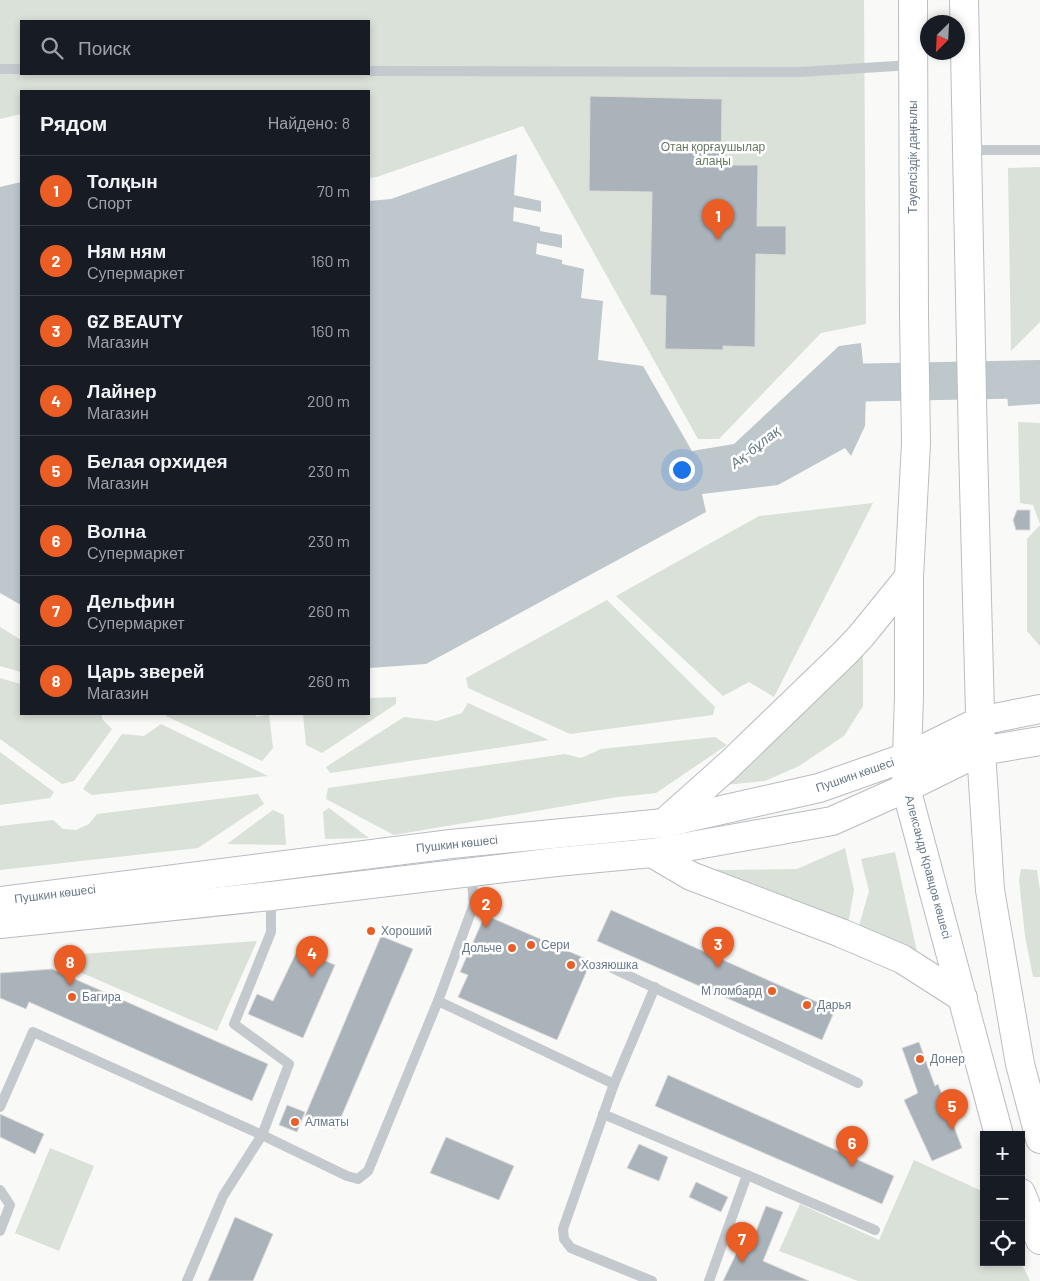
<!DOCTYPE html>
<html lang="ru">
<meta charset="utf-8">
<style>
:root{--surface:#171b24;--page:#20242c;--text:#f1f3f6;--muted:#9ea1a6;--line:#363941;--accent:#ea5e26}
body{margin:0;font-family:Barlow,sans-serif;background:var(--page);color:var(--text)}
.controls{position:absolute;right:15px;bottom:15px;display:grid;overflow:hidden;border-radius:0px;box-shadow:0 2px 8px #0003}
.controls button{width:45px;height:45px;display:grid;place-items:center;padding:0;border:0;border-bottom:1px solid var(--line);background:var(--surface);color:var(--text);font:25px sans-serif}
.compass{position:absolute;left:920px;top:15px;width:45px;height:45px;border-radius:50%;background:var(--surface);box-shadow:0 2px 8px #0003;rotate:204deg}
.you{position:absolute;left:681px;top:469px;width:18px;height:18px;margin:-12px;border:4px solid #fff;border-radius:50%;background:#1a73e8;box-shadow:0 0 0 8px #1a73e833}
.badge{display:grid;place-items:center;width:32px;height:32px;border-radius:50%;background:var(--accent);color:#fff;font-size:16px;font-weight:700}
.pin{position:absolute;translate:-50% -41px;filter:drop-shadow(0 1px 2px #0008)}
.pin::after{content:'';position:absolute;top:26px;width:18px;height:15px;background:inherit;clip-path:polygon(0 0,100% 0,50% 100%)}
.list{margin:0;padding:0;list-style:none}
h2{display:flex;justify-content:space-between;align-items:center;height:65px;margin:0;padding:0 20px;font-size:21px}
h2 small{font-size:16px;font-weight:400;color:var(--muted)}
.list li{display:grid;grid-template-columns:32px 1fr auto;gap:15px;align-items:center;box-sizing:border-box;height:70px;padding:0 20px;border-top:1px solid var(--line)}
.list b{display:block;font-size:19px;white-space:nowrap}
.list p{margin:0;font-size:16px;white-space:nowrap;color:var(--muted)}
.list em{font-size:16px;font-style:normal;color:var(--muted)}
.icon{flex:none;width:28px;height:28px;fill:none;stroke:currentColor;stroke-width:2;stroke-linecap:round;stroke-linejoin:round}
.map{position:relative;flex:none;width:1040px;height:1281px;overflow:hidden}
.search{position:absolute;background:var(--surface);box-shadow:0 2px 8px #0003;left:20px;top:20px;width:350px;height:55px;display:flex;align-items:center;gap:12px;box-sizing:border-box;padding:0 18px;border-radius:0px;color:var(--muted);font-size:19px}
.panel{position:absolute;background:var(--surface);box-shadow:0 2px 8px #0003;left:20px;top:90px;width:350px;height:625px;border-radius:0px}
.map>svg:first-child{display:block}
</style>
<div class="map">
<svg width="1040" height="1281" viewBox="0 0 1040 1281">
<rect width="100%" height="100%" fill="#f9f9f7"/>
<!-- green -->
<g fill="#dae1d8" fill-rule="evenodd">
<path d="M0,0h864l2,324 -45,9 -102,106h-21l-175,-313 -146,51 -8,1v-87h-348v23l-21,5zM21,21h348v53h-348z"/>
<path d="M1040,167v155l-29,29 -3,-183z"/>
<path d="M1018,422l22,1v101l-7,-19 -13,-2z"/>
<path d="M873,503l-99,194 -25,-15 -26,14 -107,-100 143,-80z"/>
<path d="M1040,525v121l-13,-15v-92z"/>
<path d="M607,600l108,107 -2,8 -143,19 -102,-46 -2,-10z"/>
<path d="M0,627l21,13v32l-21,-6z"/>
<path d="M863,647v59l-19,30 -45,30 -34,15 -40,4z"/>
<path d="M0,678l21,6v30h81v5l10,10 -38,52 -12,3 -62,-45z"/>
<path d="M396,697v7l-74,49 -16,-8 -3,-31h66v-16z"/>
<path d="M468,703l81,37 -219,33 -4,-6 78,-50 33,4 25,-8z"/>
<path d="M166,714h90v3l13,-3 4,34 -11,13 -96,-45z"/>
<path d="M161,724l107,52 -176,19 -9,-6 39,-55 22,2z"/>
<path d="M715,737l12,8 -71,48 -38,4 -224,38 -68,-36 2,-11 237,-34 16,4 20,-9z"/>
<path d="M0,752l54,40 -4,6 -50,7z"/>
<path d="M258,794l6,10 -66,44 -198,22v-44l53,-6 10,9 13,1 13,-6 8,-10z"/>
<path d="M329,808l40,30 -44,1 -2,-27z"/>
<path d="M273,810l11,5 2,30 -59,-1z"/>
<path d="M845,848l9,42 -6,34 -25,-13 -123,-43 24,2 73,-1z"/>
<path d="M895,852l23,104 -59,-30 10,-35 -8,-32z"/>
<path d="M1021,869l16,1 3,20v87h-7l-8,-41 -6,-56z"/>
<path d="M257,941l-40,90 -142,-61 7,-16z"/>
<path d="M50,1148l44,18 -35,85 -44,-18z"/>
<path d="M914,1160l70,32v70h37l9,19h-172l-79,-30 21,-47 79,36z"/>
</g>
<!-- water -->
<g fill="#bdc7cc">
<path d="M517,154l-3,41 27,6v11l-27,-5 -1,14 27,6v4l22,4v13l-25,-5 -1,11 26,6v4l22,5 -3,29 22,3 -5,59 45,6 49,85 42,-7 105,-98 22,-3 5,49 -1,34 -14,30 -6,-8 -67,37 -76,9 4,18 -280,152 -57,4v-467l22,-2z"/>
<path d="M21,182v423l-21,-12v-406z"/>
<path d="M1040,363v41l-32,2 -3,-42z"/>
</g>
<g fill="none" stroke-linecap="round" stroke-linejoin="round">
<!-- river -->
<path stroke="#bdc7cc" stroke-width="38" d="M819,397l19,-14 202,-4"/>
</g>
<!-- building -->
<g fill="#abb3ba" stroke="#dbdbd9">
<path d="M590,96l132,3 -1,66h37l-1,61h29v29l-30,-1 -1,93 -32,-1v4l-58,-1 1,-53 -16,-1 2,-103 -63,-1z"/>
<path d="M1017,510h13v20h-14l-3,-10z"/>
<path d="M611,910l224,100 -13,30 -225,-99z"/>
<path d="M485,915l106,46 -34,79 -99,-43 10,-22 -8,-3z"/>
<path d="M381,936l32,13 -77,180 -31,-13z"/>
<path d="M298,949l37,16 -32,73 -55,-24 9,-20 16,7z"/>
<path d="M52,969l216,95 -16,37 -223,-99 -3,7 -26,-11v-25z"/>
<path d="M919,1042l16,44 3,-2 24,64 -30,13 -28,-61 14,-7 -16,-45z"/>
<path d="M668,1075l226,101 -12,28 -227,-98z"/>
<path d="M287,1105l18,7 -8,20 -18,-7z"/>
<path d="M0,1114l44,20 -9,20 -35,-17z"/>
<path d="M446,1137l68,29 -15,34 -69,-27z"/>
<path d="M639,1144l29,13 -9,24 -32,-13z"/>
<path d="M696,1182l32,15 -7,15 -32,-15z"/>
<path d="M766,1206l17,6 -20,49 46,20h-86l15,-31 9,4z"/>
<path d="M235,1217l38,17 -20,47h-45z"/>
</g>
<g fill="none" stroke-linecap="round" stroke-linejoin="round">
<!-- secondary casing -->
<g stroke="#b9bec3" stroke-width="30">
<g id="secondary">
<path d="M913,0l1,315 2,128 -7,134v119l-3,92 93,347"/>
<path d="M964,0l9,446 8,305 9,139 30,174 20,75"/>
<path d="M1021,1193l19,47"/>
</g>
</g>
<!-- primary casing -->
<g stroke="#b8bcc0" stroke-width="30">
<g id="primary">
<path d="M665,822l65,-58 116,-112 15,-16 48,-59"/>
<path d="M652,853l39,23 150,57 61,26 61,39"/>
<path d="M0,901l451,-57 213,-21 155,-35 88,-31 73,-36 60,-12"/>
<path d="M0,924l271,-28 285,-34 96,-9 180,-32 74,-33 75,-37 59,-10"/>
</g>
</g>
<!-- lane -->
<g stroke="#c4c9cd" stroke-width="10">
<path d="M0,69h21"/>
<path d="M369,71l431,1 112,-7"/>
<path d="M968,150h72"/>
<path d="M610,967l248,116"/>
<path d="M438,1001l176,83 -51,145 1,10 7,9 81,33"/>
<path d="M614,1084l41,-97"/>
<path d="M0,1107l33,-75 229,103 85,41 11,3 10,-8 70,-170 36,-97 -3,-31"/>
<path d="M603,1114l144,61 128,55"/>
<path d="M0,1190l10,15 -10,26"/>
<path d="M187,1281l36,-85 39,-61 27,-71 -55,-40 37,-92v-35"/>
<path d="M709,1281l38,-106"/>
</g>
<!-- secondary -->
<use href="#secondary" stroke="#fff" stroke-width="28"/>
<!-- primary -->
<use href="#primary" stroke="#fff" stroke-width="28"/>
</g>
<!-- markers -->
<g fill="#ea5e26" stroke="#fff" stroke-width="2">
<circle cx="371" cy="931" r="5"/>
<circle cx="531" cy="945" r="5"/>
<circle cx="512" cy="948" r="5"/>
<circle cx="571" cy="965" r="5"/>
<circle cx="772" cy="991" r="5"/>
<circle cx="72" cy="997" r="5"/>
<circle cx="807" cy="1005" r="5"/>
<circle cx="920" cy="1059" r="5"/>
<circle cx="295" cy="1122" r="5"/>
</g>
<g text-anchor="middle" stroke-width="5" stroke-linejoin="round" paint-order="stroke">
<!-- park labels -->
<g font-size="12" fill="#667a62" stroke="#fff">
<text x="713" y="151">Отан қорғаушылар<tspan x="713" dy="14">алаңы</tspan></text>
</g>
<!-- street labels -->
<g font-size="12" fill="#677889" stroke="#fff">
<text transform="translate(913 157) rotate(-90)" y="4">Тәуелсіздік даңғылы</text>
<text transform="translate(855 775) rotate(-19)" y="4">Пушкин көшесі</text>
<text transform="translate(457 844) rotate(-6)" y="4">Пушкин көшесі</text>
<text transform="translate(928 867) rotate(75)" y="4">Александр Кравцов көшесі</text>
<text transform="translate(55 894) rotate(-7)" y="4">Пушкин көшесі</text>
</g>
<!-- poi labels -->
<g font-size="12" fill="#677889" stroke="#fff" text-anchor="start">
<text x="381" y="935">Хороший</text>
<text x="541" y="949">Сери</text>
<text x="502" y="952" text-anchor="end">Дольче</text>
<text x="581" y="969">Хозяюшка</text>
<text x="762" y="995" text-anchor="end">М ломбард</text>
<text x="82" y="1001">Багира</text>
<text x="817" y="1009">Дарья</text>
<text x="930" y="1063">Донер</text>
<text x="305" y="1126">Алматы</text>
</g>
<!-- water labels -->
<g font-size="14" font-style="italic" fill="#637983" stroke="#fff">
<text transform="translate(755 447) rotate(-38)" y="5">Ақ-бұлақ</text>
</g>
</g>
</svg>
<div class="controls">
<button>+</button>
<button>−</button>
<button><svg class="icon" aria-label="locate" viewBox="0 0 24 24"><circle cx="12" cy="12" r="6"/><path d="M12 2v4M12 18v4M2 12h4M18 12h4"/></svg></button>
</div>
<svg class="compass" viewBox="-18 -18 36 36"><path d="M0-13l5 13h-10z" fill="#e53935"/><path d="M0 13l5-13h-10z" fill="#9ea1a6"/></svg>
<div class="you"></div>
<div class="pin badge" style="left:718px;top:240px">1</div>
<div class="pin badge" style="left:486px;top:928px">2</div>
<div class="pin badge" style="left:718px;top:968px">3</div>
<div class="pin badge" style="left:312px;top:977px">4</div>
<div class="pin badge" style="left:952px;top:1130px">5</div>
<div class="pin badge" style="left:852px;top:1167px">6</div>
<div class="pin badge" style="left:742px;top:1263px">7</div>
<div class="pin badge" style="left:70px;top:986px">8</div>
<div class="search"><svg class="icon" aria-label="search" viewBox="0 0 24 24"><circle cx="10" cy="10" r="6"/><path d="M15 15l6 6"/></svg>Поиск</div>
<section class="panel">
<h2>Рядом<small>Найдено: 8</small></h2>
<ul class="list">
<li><span class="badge">1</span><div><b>Толқын</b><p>Спорт</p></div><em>70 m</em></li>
<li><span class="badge">2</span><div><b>Ням ням</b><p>Супермаркет</p></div><em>160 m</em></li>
<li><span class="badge">3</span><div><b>GZ BEAUTY</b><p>Магазин</p></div><em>160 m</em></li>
<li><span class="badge">4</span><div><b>Лайнер</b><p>Магазин</p></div><em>200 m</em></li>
<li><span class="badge">5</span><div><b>Белая орхидея</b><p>Магазин</p></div><em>230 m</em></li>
<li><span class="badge">6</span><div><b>Волна</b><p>Супермаркет</p></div><em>230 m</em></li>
<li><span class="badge">7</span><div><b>Дельфин</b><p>Супермаркет</p></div><em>260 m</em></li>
<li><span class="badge">8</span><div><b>Царь зверей</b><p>Магазин</p></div><em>260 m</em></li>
</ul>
</section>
</div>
